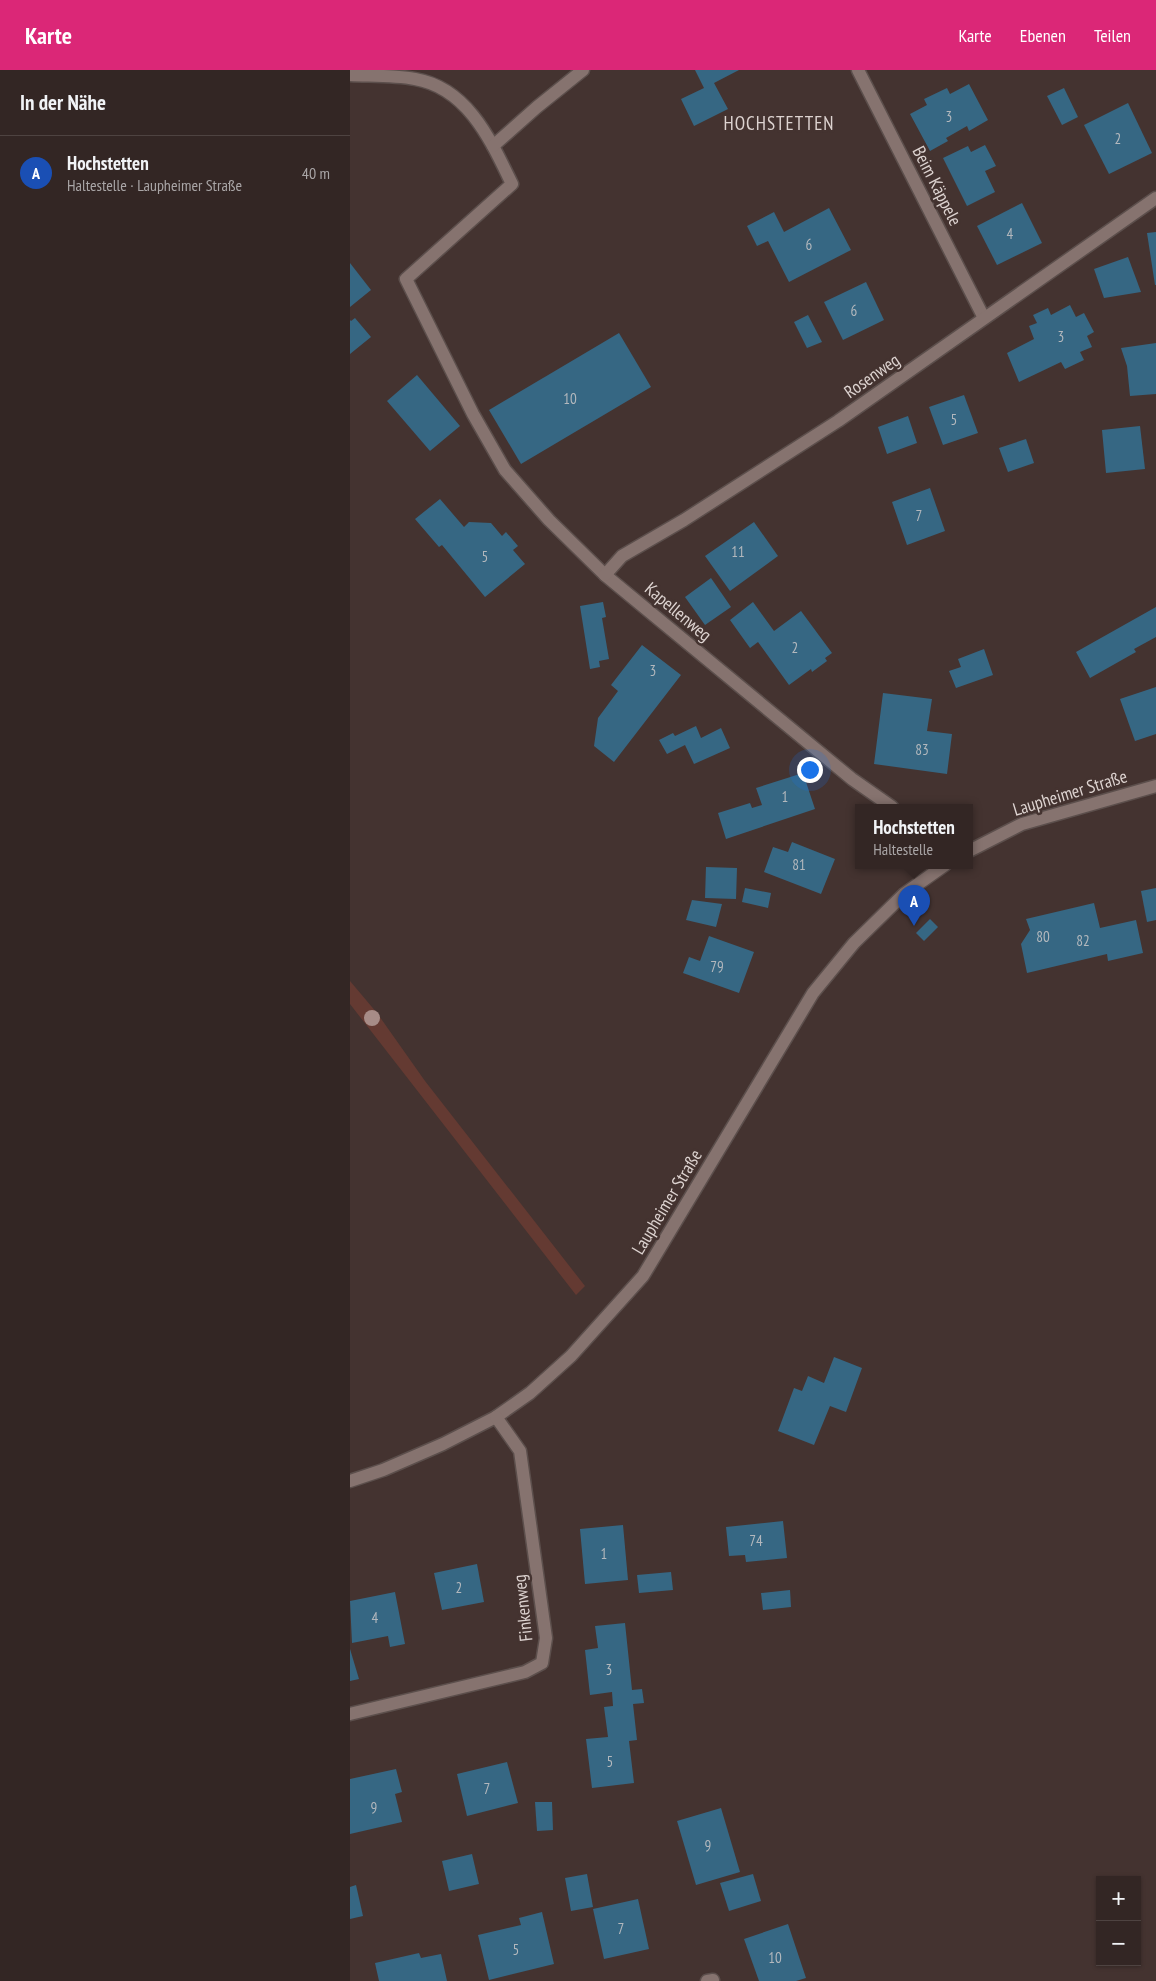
<!DOCTYPE html>
<html lang="de">
<meta charset="utf-8">
<style>
:root{--surface:#332624;--page:#3e3231;--text:#f1f3f6;--muted:#a9a5a6;--line:#4e4341;--accent:#db2777}
body{margin:0;font-family:"PT Sans Narrow",sans-serif;background:var(--page);color:var(--text)}
.controls{position:absolute;right:15px;bottom:15px;display:grid;overflow:hidden;border-radius:0px;box-shadow:0 1px 4px #0004}
.controls button{width:45px;height:45px;display:grid;place-items:center;padding:0;border:0;border-bottom:1px solid var(--line);background:var(--surface);color:var(--text);font:25px sans-serif}
.you{position:absolute;left:459px;top:699px;width:18px;height:18px;margin:-12px;border:4px solid #fff;border-radius:50%;background:#1a73e8;box-shadow:0 0 0 8px #1a73e833}
.badge{display:grid;place-items:center;width:32px;height:32px;border-radius:50%;background:var(--accent);color:#fff;font-size:16px;font-weight:700}
.pin{position:absolute;translate:-50% -41px;filter:drop-shadow(0 1px 2px #0008)}
.pin::after{content:'';position:absolute;top:26px;width:18px;height:15px;background:inherit;clip-path:polygon(0 0,100% 0,50% 100%)}
.popup{position:absolute;left:505px;top:734px;width:118px;height:65px;box-sizing:border-box;display:grid;place-content:center;border-radius:0px;background:var(--surface);filter:drop-shadow(0 1px 4px #0005);font-size:16px;white-space:nowrap;color:var(--muted)}
.popup b{font-size:19px;color:var(--text)}
.popup::after{content:'';position:absolute;left:50%;top:100%;margin-left:-10px;border:10px solid transparent;border-top-color:var(--surface)}
.list{margin:0;padding:0;list-style:none}
h2{display:flex;justify-content:space-between;align-items:center;height:65px;margin:0;padding:0 20px;font-size:21px}
h2 small{font-size:16px;font-weight:400;color:var(--muted)}
.list li{display:grid;grid-template-columns:32px 1fr auto;gap:15px;align-items:center;box-sizing:border-box;height:75px;padding:0 20px;border-top:1px solid var(--line)}
.list b{display:block;font-size:19px;white-space:nowrap}
.list p{margin:0;font-size:16px;white-space:nowrap;color:var(--muted)}
.list em{font-size:16px;font-style:normal;color:var(--muted)}
.map{position:relative;flex:none;width:806px;height:1911px;overflow:hidden}
header{display:flex;align-items:center;gap:30px;box-sizing:border-box;height:70px;padding:0 25px;background:var(--accent);color:#fff}
header strong{font-size:24px}
nav{display:flex;gap:28px;margin-inline-start:auto;font-size:18px}
main{display:flex}
aside{flex:1;background:var(--surface)}
.map>svg:first-child{display:block}
</style>
<header>
<strong>Karte</strong>
<nav><a>Karte</a><a>Ebenen</a><a>Teilen</a></nav>
</header>
<main>
<aside>
<h2>In der Nähe<small></small></h2>
<ul class="list">
<li><span class="badge" style="background:#1a4fb4">A</span><div><b>Hochstetten</b><p>Haltestelle · Laupheimer Straße</p></div><em>40 m</em></li>
</ul>
</aside>
<div class="map">
<svg width="806" height="1911" viewBox="0 0 806 1911">
<rect width="100%" height="100%" fill="#443330"/>
<!-- green -->
<path fill="#643a32" d="M0,911l27,32 48,68 160,205 -9,9 -226,-291z"/>
<!-- building -->
<g fill="#366783">
<path d="M345,0h44l-25,13 14,26 -34,17 -13,-27 23,-11z"/>
<path d="M619,14l19,36 -19,11 -2,-5 -21,12 2,3 -18,10 -20,-37 17,-9 -3,-6 23,-11 3,6z"/>
<path d="M714,18l14,29 -16,8 -15,-29z"/>
<path d="M778,33l24,50 -43,21 -25,-49z"/>
<path d="M635,75l11,21 -11,5 10,21 -28,14 -24,-48 25,-12 3,6z"/>
<path d="M672,133l20,40 -45,22 -20,-39z"/>
<path d="M479,138l22,42 -62,32 -21,-41 -11,5 -10,-20 27,-14 10,20z"/>
<path d="M806,162v53h-1l-8,-52z"/>
<path d="M778,187l13,35 -37,6 -10,-29z"/>
<path d="M0,193l21,27 -21,17z"/>
<path d="M516,212l18,38 -41,20 -19,-38z"/>
<path d="M720,235l6,12 8,-4 10,19 -7,4 5,11 -12,5 4,8 -19,9 -4,-7 -42,20 -12,-29 27,-14 -5,-13 8,-3 -4,-8 15,-7 3,7z"/>
<path d="M458,245l14,27 -15,6 -13,-26z"/>
<path d="M5,248l16,19 -21,17v-34l1,1z"/>
<path d="M269,263l32,54 -130,77 -32,-54z"/>
<path d="M806,273v51l-26,2 -3,-30 -6,-18z"/>
<path d="M67,305l43,51 -30,25 -43,-50z"/>
<path d="M614,325l14,38 -35,12 -14,-38z"/>
<path d="M558,346l9,27 -30,11 -9,-27z"/>
<path d="M790,356l5,43 -39,4 -4,-43z"/>
<path d="M676,369l8,24 -26,9 -9,-24z"/>
<path d="M580,418l15,43 -38,14 -15,-43z"/>
<path d="M90,429l24,28 5,-5 22,1 11,13 4,-4 12,14 -5,4 12,14 -40,33 -43,-52 -3,2 -24,-28z"/>
<path d="M404,452l24,34 -48,35 -25,-35z"/>
<path d="M361,508l20,29 -26,18 -20,-28z"/>
<path d="M253,532l3,15 -4,1 7,41 -10,2 1,6 -10,2 -10,-63z"/>
<path d="M403,532l21,29 27,-20 31,42 -7,5 2,3 -15,11 -1,-3 -22,16 -31,-43 -8,6 -20,-28z"/>
<path d="M806,537v30l-22,12 2,3 -46,26 -14,-26z"/>
<path d="M292,575l39,30 -67,87 -20,-16 4,-28 20,-27 -7,-6z"/>
<path d="M634,579l9,26 -37,13 -7,-17 12,-4 -3,-8z"/>
<path d="M806,617v47l-21,7 -15,-42z"/>
<path d="M533,623l49,6 -5,32 25,3 -5,40 -73,-10z"/>
<path d="M346,656l5,12 20,-10 9,20 -36,16 -9,-19 -18,9 -8,-14 14,-7 2,3z"/>
<path d="M453,703l12,36 -89,30 -8,-26 32,-10 2,5 10,-3 -6,-17z"/>
<path d="M442,772l43,17 -14,35 -57,-22 9,-25 15,5z"/>
<path d="M356,797l31,1 -1,31 -31,-1z"/>
<path d="M395,818l26,5 -3,15 -26,-6z"/>
<path d="M806,818v32l-9,2 -6,-31z"/>
<path d="M342,830l30,4 -6,23 -30,-7z"/>
<path d="M744,833l6,25 36,-8 7,33 -35,8 -1,-7 -80,19 -6,-29 9,-14 -4,-11z"/>
<path d="M580,849l8,8 -14,14 -8,-8z"/>
<path d="M359,866l45,16 -15,41 -56,-20 6,-16 11,4z"/>
<path d="M484,1287l28,11 -16,44 -16,-6 -16,39 -36,-14 16,-43 8,3 6,-15 16,7z"/>
<path d="M433,1451l4,37 -41,4 -1,-7 -16,1 -3,-29z"/>
<path d="M273,1455l5,55 -43,4 -5,-55z"/>
<path d="M127,1494l7,38 -42,8 -8,-37z"/>
<path d="M321,1502l2,18 -34,3 -2,-18z"/>
<path d="M440,1520l1,17 -28,3 -2,-17z"/>
<path d="M45,1522l10,52 -15,3 -2,-11 -36,7 -2,-42z"/>
<path d="M275,1553l7,67 10,-1 2,14 -11,1 4,36 -8,1 5,42 -42,5 -6,-49 22,-2 -4,-30 9,-1 -1,-14 -22,3 -5,-45 13,-2 -3,-22z"/>
<path d="M0,1579l9,30 -9,2z"/>
<path d="M157,1692l11,41 -51,13 -10,-42z"/>
<path d="M46,1699l6,23 -7,2 7,28 -52,12v-55z"/>
<path d="M185,1732h17l1,28 -16,1z"/>
<path d="M371,1738l19,64 -44,13 -19,-64z"/>
<path d="M122,1784l7,30 -30,7 -7,-30z"/>
<path d="M237,1804l6,33 -22,4 -6,-33z"/>
<path d="M403,1804l8,27 -32,10 -9,-28z"/>
<path d="M6,1815l7,31 -13,3v-32z"/>
<path d="M288,1829l11,50 -45,10 -11,-50z"/>
<path d="M192,1842l12,52 -65,16 -11,-45 43,-10 -2,-7z"/>
<path d="M438,1854l18,54 -10,3h-37l-15,-42z"/>
<path d="M69,1883l2,5 20,-4 6,27h-68l-4,-18z"/>
</g>
<g fill="none" stroke-linecap="round" stroke-linejoin="round">
<!-- minor casing -->
<g stroke="#5c4f4c" stroke-width="15">
<g id="minor">
<path d="M508,0l126,248"/>
<path d="M0,5c21,1 44,0 65,4 53,9 76,62 97,105l-106,95 67,135 32,56 44,50 56,55 247,204 40,28"/>
<path d="M143,76l44,-39 46,-37"/>
<path d="M255,505l17,-19 62,-36 154,-99 318,-223"/>
<path d="M619,781l53,-27 134,-38"/>
<path d="M0,1411l33,-11 60,-26 53,-27 34,-24 41,-37 72,-80 170,-283 41,-50 50,-49 41,-29"/>
<path d="M0,1644l175,-42 17,-9 4,-25 -26,-187 -24,-34"/>
<path d="M357,1911l6,-1"/>
</g>
</g>
<!-- minor -->
<use href="#minor" stroke="#86736f" stroke-width="12"/>
</g>
<!-- trees -->
<circle fill="#a78c87" cx="22" cy="948" r="8"/>
<g text-anchor="middle" stroke-width="5" stroke-linejoin="round" paint-order="stroke">
<!-- number labels -->
<g font-size="15" fill="#b3b8bd">
<text x="599" y="52">3</text>
<text x="768" y="74">2</text>
<text x="660" y="169">4</text>
<text x="459" y="180">6</text>
<text x="504" y="246">6</text>
<text x="711" y="272">3</text>
<text x="220" y="334">10</text>
<text x="604" y="355">5</text>
<text x="569" y="451">7</text>
<text x="388" y="487">11</text>
<text x="135" y="492">5</text>
<text x="445" y="583">2</text>
<text x="303" y="606">3</text>
<text x="572" y="685">83</text>
<text x="435" y="732">1</text>
<text x="449" y="800">81</text>
<text x="693" y="872">80</text>
<text x="733" y="876">82</text>
<text x="367" y="902">79</text>
<text x="406" y="1476">74</text>
<text x="254" y="1489">1</text>
<text x="109" y="1523">2</text>
<text x="25" y="1553">4</text>
<text x="259" y="1605">3</text>
<text x="260" y="1697">5</text>
<text x="137" y="1724">7</text>
<text x="24" y="1743">9</text>
<text x="358" y="1781">9</text>
<text x="271" y="1864">7</text>
<text x="166" y="1885">5</text>
<text x="425" y="1893">10</text>
</g>
<!-- street labels -->
<g font-size="18" fill="#ddd3d0" stroke="#443330">
<text transform="translate(587 116) rotate(63)" y="6">Beim Käppele</text>
<text transform="translate(522 306) rotate(-35)" y="6">Rosenweg</text>
<text transform="translate(328 542) rotate(40)" y="6">Kapellenweg</text>
<text transform="translate(720 723) rotate(-17)" y="6">Laupheimer Straße</text>
<text transform="translate(317 1132) rotate(-59)" y="6">Laupheimer Straße</text>
<text transform="translate(173 1538) rotate(-96)" y="6">Finkenweg</text>
</g>
<!-- neighbourhood labels -->
<g font-size="19" letter-spacing="1" fill="#ddd3d0" stroke="#443330">
<text x="429" y="60">HOCHSTETTEN</text>
</g>
</g>
</svg>
<div class="controls">
<button>+</button>
<button>−</button>
</div>
<div class="you"></div>
<div class="pin badge" style="left:564px;top:856px;background:#1a4fb4">A</div>
<div class="popup"><b>Hochstetten</b>Haltestelle</div>
</div>
</main>
